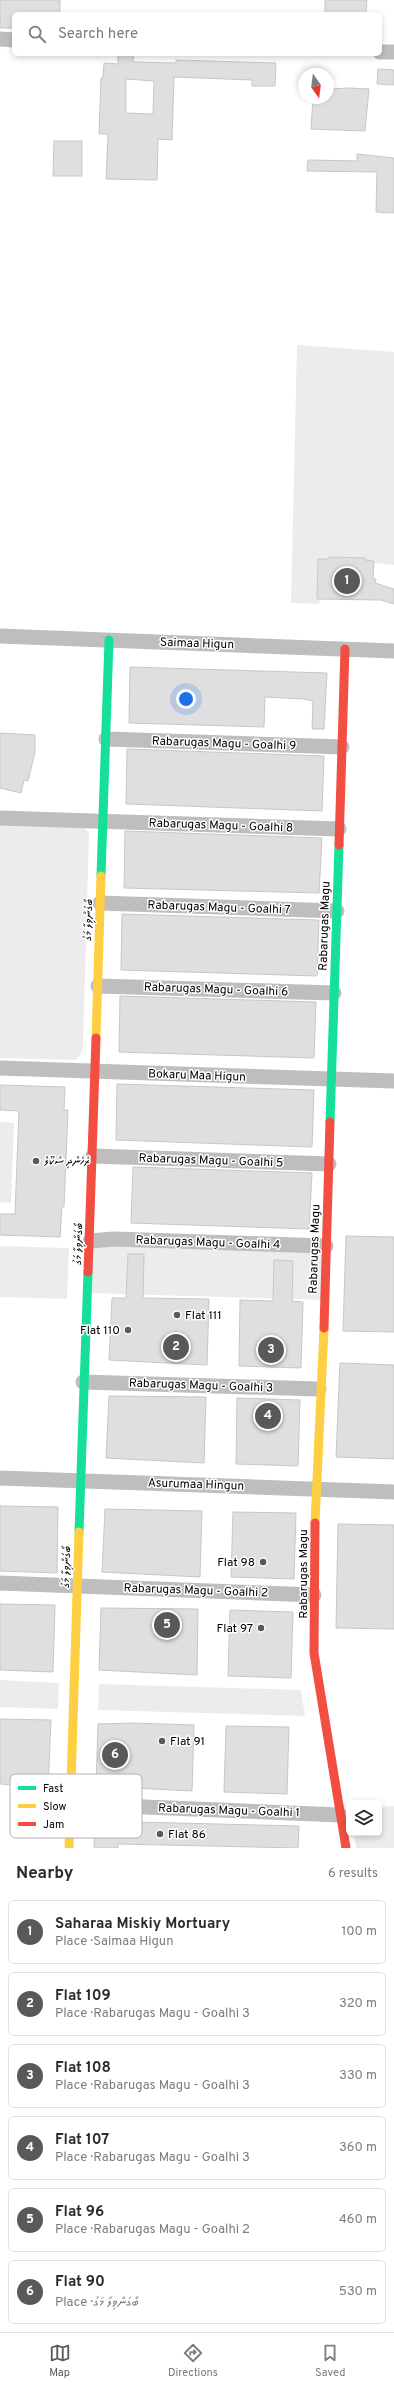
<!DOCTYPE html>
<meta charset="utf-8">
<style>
:root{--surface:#fff;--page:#f7f7f7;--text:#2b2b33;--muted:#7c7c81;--line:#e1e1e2;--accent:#595959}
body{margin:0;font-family:Overpass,"Noto Sans Thaana",sans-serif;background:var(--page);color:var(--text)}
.controls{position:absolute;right:12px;bottom:12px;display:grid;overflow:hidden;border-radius:6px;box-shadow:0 2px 6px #0003}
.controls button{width:36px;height:36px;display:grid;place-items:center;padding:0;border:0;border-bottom:1px solid var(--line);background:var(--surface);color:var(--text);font:20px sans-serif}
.compass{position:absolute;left:298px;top:68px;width:36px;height:36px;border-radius:50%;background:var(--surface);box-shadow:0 2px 6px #0003;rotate:166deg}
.you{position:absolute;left:186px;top:699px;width:14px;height:14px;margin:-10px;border:3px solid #fff;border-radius:50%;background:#1a73e8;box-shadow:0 0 0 6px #1a73e833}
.badge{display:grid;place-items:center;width:26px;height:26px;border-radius:50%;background:var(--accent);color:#fff;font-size:13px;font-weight:700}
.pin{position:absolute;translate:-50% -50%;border:2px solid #fff;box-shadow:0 1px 4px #0006}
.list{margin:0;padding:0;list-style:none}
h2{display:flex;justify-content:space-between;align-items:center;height:52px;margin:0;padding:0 16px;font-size:17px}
h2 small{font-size:13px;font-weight:400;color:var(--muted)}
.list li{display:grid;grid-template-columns:26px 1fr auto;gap:12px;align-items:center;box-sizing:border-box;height:64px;margin:0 8px 8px;padding:0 8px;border:1px solid var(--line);border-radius:6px}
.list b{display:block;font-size:15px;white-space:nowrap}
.list p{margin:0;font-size:13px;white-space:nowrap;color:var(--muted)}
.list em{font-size:13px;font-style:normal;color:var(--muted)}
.icon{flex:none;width:22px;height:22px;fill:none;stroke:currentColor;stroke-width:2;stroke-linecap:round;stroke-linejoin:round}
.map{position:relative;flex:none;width:394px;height:1848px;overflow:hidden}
.search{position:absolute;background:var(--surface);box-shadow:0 2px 6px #0003;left:12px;right:12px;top:12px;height:44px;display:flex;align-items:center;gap:10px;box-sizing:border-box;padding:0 14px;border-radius:6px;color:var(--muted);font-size:15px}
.sheet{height:484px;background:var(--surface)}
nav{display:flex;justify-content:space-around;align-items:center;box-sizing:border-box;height:56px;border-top:1px solid var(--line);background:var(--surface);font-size:11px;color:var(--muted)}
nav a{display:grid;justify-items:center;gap:2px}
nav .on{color:var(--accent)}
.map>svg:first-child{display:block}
</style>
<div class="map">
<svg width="394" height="1848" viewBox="0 0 394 1848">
<rect width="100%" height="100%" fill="#fff"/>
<!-- green -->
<g fill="#ececec">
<path d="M297,345l97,7v213l-20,-2v-2l-9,-1v-2l-36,-1 -10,47 -28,-1z"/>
<path d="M0,821l83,5 6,7 -6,213 -2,8 -6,6 -75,-2z"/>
<path d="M0,1122l14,1 -3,80 -11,-1z"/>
<path d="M90,1241l236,5 -1,54 -237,-7z"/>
<path d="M0,1246l69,2 -2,51 -67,-2z"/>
<path d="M0,1680l59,3 -1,26 -58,-2z"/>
<path d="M99,1684l202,6 4,26 -207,-6z"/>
<path d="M394,1806v42h-38l-2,-15h25v-26z"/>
</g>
<!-- building -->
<g fill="#dfdfdf" stroke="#c7c7c7" fill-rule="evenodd">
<path d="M0,0h60v14h-46v14h-14z"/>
<path d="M325,0h42l-1,14h-41z"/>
<path d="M118,54h16l-1,8 43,1v-3l100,3 -1,23h-23v-6l-78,-3 -2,63 -14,-1 -1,41 -51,-1 2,-45h-9l2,-56h2l1,-15 14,1zM126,79l28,2 -1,33 -27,-1z"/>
<path d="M378,69l16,1v15l-17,-1z"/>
<path d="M349,88l20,1 -4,42 -54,-2 2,-31h15v-9z"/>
<path d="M54,141h28v35h-29z"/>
<path d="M357,154l37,4v55l-18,-1 1,-40 -70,-1 1,-11 49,1z"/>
<path d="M329,557l36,1v2l9,1 -1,18h3l-1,4 19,6v15l-13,-4 -64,-1 1,-40h10z"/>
<path d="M130,667l197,6 -3,56h-12l1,-28 -9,-2 -39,-2 -1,30 -135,-4z"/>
<path d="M0,733l35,2v17l-7,29 -4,-1 -3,13 -21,-5z"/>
<path d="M127,749l197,7 -2,55 -196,-7z"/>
<path d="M125,831l197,7 -3,55 -195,-5z"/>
<path d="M122,914l197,6 -2,56 -196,-6z"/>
<path d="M120,996l196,6 -2,56 -195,-6z"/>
<path d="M117,1084l197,6 -2,57 -196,-7z"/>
<path d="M0,1085l65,2 -1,23h4l-4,97h-2l-2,30 -60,-2v-21h15l4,-103 -19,-1z"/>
<path d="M133,1167l179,6 -3,56 -178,-6z"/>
<path d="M346,1236l48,1v95l-51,-1z"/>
<path d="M128,1254h16l-1,44 66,1 -2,66 -98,-5 3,-62h14z"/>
<path d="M274,1260l19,1 -1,40 11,1 -2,66 -62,-2 1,-66 33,1z"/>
<path d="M340,1363l54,2v94l-58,-2z"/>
<path d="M109,1396l97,1 -2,66 -98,-5z"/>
<path d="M237,1398l63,2 -2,66 -62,-2z"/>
<path d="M0,1506l58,1 -1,66 -57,-2z"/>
<path d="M105,1509l97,2 -2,66 -98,-5z"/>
<path d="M233,1512l63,1 -2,66 -63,-2z"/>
<path d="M338,1524l56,1v104l-58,-1z"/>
<path d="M0,1604l55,1 -2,67 -53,-2z"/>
<path d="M101,1608l97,1 -1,66 -98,-5z"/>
<path d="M230,1610l63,2 -2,66 -63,-2z"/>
<path d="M0,1719l51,1 -4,90 -33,-1 1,-24 -15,-1z"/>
<path d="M132,1723l62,2 -2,66 -96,-5 2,-62z"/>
<path d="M226,1726l63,1 -2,67 -63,-2z"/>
<path d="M95,1821l204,5 -1,22 -180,-4v4h-24z"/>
</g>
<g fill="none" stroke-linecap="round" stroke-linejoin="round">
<!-- street -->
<g stroke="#bebebe" stroke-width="15">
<path d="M0,39l14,1"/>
<path d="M380,52h14"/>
<path d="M0,636l394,15"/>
<path d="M106,739l236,8"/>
<path d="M0,818l339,11"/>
<path d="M100,903l237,8"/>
<path d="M98,986l236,7"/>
<path d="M0,1068l394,13"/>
<path d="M93,1156l236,8"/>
<path d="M90,1241l24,-2 212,7"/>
<path d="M83,1382l236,7"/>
<path d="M0,1478l394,14"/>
<path d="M0,1583l314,12"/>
<path d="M71,1804l269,11"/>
</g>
<!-- fast -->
<g stroke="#16e098" stroke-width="9">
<path d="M101,876l8,-236"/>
<path d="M330,1122l9,-277"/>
<path d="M79,1532l9,-260"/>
</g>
<!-- slow -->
<g stroke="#ffcf43" stroke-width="9">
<path d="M96,1038l5,-162"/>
<path d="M315,1523l9,-195"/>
<path d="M69,1848l10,-316"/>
</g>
<!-- jam -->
<g stroke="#f24e42" stroke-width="9">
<path d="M339,845l6,-196"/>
<path d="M88,1272l8,-234"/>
<path d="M324,1328l6,-206"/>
<path d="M315,1523l-1,130 32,195"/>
</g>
</g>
<!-- markers -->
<g fill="#595959" stroke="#fff" stroke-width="1.5">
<circle cx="36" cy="1161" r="4"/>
<circle cx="177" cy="1315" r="4"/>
<circle cx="128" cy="1330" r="4"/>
<circle cx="263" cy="1562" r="4"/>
<circle cx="261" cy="1628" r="4"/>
<circle cx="162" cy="1741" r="4"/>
<circle cx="160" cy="1834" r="4"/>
</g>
<g text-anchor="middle" stroke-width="3" stroke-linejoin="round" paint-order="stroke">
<!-- street labels -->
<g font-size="12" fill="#000" stroke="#fff">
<text transform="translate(197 643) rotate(2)" y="4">Saimaa Higun</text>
<text transform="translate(224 743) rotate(2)" y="4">Rabarugas Magu - Goalhi 9</text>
<text transform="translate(221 825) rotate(2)" y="4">Rabarugas Magu - Goalhi 8</text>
<text transform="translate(219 907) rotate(2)" y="4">Rabarugas Magu - Goalhi 7</text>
<text transform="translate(88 920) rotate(-88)" y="4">ބޯގަންވިލާ މަގު</text>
<text transform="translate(324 926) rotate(-88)" y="4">Rabarugas Magu</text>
<text transform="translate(216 989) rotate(2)" y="4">Rabarugas Magu - Goalhi 6</text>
<text transform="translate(197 1075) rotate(2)" y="4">Bokaru Maa Higun</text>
<text transform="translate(211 1160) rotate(2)" y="4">Rabarugas Magu - Goalhi 5</text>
<text transform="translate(208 1242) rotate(2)" y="4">Rabarugas Magu - Goalhi 4</text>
<text transform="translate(78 1244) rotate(-88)" y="4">ބޯގަންވިލާ މަގު</text>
<text transform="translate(314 1249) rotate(-88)" y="4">Rabarugas Magu</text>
<text transform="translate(201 1385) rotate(2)" y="4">Rabarugas Magu - Goalhi 3</text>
<text transform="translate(196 1484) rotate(2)" y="4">Asurumaa Hingun</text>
<text transform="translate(66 1567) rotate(-88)" y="4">ބޯގަންވިލާ މަގު</text>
<text transform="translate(303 1574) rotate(-90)" y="4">Rabarugas Magu</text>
<text transform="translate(196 1590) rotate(2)" y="4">Rabarugas Magu - Goalhi 2</text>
<text transform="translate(229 1810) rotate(2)" y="4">Rabarugas Magu - Goalhi 1</text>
</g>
<!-- poi labels -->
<g font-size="12" fill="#000" stroke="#fff" text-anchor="start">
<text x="44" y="1165">ރެހެންދި ސްކޫލް</text>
<text x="185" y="1319">Flat 111</text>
<text x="120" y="1334" text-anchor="end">Flat 110</text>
<text x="255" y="1566" text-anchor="end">Flat 98</text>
<text x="253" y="1632" text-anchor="end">Flat 97</text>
<text x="170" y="1745">Flat 91</text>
<text x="168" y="1838">Flat 86</text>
</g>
</g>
<!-- legend -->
<rect x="10" y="1774" width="132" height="64" rx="6" fill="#fff" stroke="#b2b2b2" stroke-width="1"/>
<rect x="18" y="1786" width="18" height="4" fill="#16e098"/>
<rect x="18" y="1804" width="18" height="4" fill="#ffcf43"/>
<rect x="18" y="1822" width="18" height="4" fill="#f24e42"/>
<g font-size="11" fill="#000">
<text x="43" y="1792">Fast</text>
<text x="43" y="1810">Slow</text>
<text x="43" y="1828">Jam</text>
</g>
</svg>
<div class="controls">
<button><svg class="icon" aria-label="layers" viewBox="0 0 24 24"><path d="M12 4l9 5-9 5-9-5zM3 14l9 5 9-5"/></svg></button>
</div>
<svg class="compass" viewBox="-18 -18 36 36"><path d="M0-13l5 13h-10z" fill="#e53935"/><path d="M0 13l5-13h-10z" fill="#7c7c81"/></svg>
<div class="you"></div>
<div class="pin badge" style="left:347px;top:581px">1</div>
<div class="pin badge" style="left:176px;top:1347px">2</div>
<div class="pin badge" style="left:271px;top:1350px">3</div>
<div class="pin badge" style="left:268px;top:1416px">4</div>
<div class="pin badge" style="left:167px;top:1625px">5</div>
<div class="pin badge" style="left:115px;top:1755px">6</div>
<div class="search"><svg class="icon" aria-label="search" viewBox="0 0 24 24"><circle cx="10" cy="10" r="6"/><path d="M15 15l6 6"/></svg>Search here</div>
</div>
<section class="sheet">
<h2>Nearby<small>6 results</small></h2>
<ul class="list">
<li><span class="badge">1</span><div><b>Saharaa Miskiy Mortuary</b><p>Place · Saimaa Higun</p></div><em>100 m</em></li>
<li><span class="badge">2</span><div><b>Flat 109</b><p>Place · Rabarugas Magu - Goalhi 3</p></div><em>320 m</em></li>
<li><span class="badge">3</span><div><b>Flat 108</b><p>Place · Rabarugas Magu - Goalhi 3</p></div><em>330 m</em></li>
<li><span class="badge">4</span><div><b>Flat 107</b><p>Place · Rabarugas Magu - Goalhi 3</p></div><em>360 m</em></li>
<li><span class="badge">5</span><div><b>Flat 96</b><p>Place · Rabarugas Magu - Goalhi 2</p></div><em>460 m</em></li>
<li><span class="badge">6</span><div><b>Flat 90</b><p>Place · ބޯގަންވިލާ މަގު</p></div><em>530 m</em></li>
</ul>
</section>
<nav>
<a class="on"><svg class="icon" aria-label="map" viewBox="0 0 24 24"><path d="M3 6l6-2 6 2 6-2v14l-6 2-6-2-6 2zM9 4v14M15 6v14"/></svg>Map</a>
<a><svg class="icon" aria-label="directions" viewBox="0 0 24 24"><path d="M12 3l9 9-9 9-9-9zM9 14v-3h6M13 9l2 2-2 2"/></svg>Directions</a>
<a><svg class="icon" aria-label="saved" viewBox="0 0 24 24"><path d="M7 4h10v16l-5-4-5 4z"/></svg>Saved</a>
</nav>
